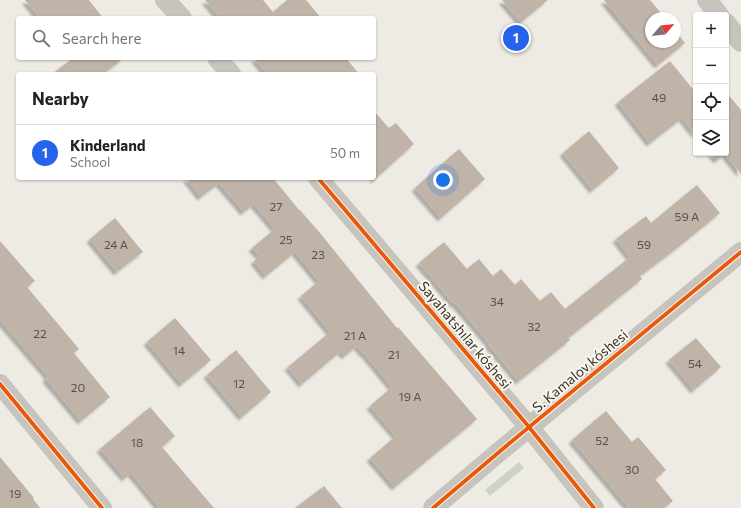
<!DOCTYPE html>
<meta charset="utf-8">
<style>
:root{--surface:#fff;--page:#f2f2f2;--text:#222;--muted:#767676;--line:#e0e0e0;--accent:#2563eb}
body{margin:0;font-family:Commissioner,sans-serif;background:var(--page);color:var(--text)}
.controls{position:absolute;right:12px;top:12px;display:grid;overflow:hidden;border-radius:4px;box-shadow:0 1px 3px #0004}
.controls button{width:36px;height:36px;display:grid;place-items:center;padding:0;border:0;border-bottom:1px solid var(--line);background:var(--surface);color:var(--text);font:20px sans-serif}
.compass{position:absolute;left:645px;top:12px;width:36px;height:36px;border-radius:50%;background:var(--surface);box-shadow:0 1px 3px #0004;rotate:62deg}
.you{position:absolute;left:443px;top:180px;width:14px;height:14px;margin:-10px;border:3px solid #fff;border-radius:50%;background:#1a73e8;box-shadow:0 0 0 6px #1a73e833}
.badge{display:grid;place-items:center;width:26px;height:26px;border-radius:50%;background:var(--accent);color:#fff;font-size:13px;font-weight:700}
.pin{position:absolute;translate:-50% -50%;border:2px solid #fff;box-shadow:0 1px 4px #0006}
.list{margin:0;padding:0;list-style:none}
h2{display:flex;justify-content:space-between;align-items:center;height:52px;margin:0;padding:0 16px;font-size:17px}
h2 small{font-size:13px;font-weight:400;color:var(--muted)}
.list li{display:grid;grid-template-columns:26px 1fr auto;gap:12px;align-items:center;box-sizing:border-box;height:56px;padding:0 16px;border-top:1px solid var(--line)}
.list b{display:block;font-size:15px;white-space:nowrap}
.list p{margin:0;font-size:13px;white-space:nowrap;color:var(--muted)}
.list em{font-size:13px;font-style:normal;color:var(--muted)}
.icon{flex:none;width:22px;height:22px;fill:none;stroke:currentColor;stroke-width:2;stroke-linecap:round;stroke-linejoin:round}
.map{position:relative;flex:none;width:741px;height:508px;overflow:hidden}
.search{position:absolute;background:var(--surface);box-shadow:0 1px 3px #0004;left:16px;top:16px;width:360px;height:44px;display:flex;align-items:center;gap:10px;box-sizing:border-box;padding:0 14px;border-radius:4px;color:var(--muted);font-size:15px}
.panel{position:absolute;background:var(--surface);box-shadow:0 1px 3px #0004;left:16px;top:72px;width:360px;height:108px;border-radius:4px}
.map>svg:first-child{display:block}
</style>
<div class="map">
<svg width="741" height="508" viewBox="0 0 741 508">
<defs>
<filter id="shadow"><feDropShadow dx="-3.5" dy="3.5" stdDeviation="1" flood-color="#0004"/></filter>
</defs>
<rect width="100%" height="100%" fill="#eeebe4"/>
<!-- green -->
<path fill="#ccd3c0" d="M519,462l5,6 -34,28 -5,-6z"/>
<!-- building -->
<g fill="#c0b3a8" filter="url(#shadow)">
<path d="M25,0h64l14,18h-63z"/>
<path d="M205,0h58l10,12 14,-12h19l15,18h-101z"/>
<path d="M502,0h46l-27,22z"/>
<path d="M604,0h46l15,18h-14v24h24v-12l10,13 -27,22z"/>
<path d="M73,58h51l-21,16h-51z"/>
<path d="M254,58h92l13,16h-92z"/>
<path d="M670,61l26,32v42l-14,-17 -32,25 -32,-41z"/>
<path d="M726,92l15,18v64l-16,-20 -8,6 -6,-7h15z"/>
<path d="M374,111l15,17 7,-5 18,21 -40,36z"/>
<path d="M589,131l30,37 -26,22 -30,-37z"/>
<path d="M459,149l26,30 -44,39 -26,-30z"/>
<path d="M186,178h87l26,32v-1l21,24 77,95 1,-1 79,92 -82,68 -25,-29 26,-22 -26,-30 22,-19 -28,-34v1l-7,-8 -12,10 -4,-5 -39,33 -14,-17 42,-35 -29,-36 18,-15 -24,-29 -29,24 -12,-15 6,-5 -8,-8 23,-19 -21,-25 -10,8 -25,-29 -18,14z"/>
<path d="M697,185l23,28 -43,35 -37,28 2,3 -74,59 2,2 -51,41 -31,-37 1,-1 -34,-40 -1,1 -35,-41 25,-21 23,27 12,-10 14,17 8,-7 14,16 6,-6 19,22 11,-9 14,17 65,-52 -14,-18 30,-23 5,7z"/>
<path d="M115,218l28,34 -26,20 -27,-33z"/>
<path d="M0,241l35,40 -8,6 52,62 -5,4 36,44 -29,24 -35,-42 2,-3 -48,-56z"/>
<path d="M175,318l36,42 -29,24 -35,-42z"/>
<path d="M696,338l25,29 -27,23 -25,-30z"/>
<path d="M236,350l35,42 -29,25 -35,-42z"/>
<path d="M150,407l25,29 -13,11 52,61h-54l-29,-35 -6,5 -25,-29z"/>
<path d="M606,411l26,31 6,-5 28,33 -11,9 18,22 -9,7h-35l-57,-68z"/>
<path d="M0,457l34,41 -1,1 7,9h-40z"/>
<path d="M324,486l18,22h-47z"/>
</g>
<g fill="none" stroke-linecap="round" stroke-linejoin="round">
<!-- street -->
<g stroke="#c7c3bd" stroke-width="20">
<path d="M165,0l17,18"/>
<path d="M707,0l12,15"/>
<path d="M726,23l15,19"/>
<path d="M217,58l14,16"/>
<path d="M318,178l211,249 65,81"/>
<path d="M0,384l102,124"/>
<path d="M433,508l72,-61 236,-195"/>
</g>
<!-- cycleway casing -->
<g stroke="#f9f6ed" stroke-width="6">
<g id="cycleway">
<path d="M318,178l211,249 65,81"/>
<path d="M0,384l102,124"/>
<path d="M433,508l72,-61 236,-195"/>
</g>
</g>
<!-- cycleway -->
<use href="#cycleway" stroke="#e8590c" stroke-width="4"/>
</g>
<g text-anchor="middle" stroke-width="4" stroke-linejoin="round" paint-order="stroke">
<!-- number labels -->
<g font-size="12" fill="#5a524a">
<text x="659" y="102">49</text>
<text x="276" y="211">27</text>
<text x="687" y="221">59 А</text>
<text x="286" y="244">25</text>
<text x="116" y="249">24 А</text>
<text x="644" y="249">59</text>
<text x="318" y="259">23</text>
<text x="497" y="306">34</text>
<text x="534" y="331">32</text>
<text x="40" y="338">22</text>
<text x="355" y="340">21 А</text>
<text x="179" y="355">14</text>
<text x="394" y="359">21</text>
<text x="695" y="368">54</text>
<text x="239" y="388">12</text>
<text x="78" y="392">20</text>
<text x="410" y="401">19 А</text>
<text x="602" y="445">52</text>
<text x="137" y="447">18</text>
<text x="632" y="474">30</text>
<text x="15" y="498">19</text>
</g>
<!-- street labels -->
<g font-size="14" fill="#38312b" stroke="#f9f6ed">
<text transform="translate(465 335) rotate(50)" y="5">Sayahatshılar kóshesi</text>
<text transform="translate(580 371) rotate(-40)" y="5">S. Kamalov kóshesi</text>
</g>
</g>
</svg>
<div class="controls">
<button>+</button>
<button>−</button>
<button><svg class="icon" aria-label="locate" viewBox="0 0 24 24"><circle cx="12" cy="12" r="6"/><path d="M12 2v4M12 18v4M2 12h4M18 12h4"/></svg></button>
<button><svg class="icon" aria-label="layers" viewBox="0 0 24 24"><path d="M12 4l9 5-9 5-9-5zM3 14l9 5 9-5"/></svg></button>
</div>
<svg class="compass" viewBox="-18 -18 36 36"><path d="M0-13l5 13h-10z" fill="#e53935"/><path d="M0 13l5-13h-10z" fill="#767676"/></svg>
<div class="you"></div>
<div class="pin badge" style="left:516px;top:38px">1</div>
<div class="search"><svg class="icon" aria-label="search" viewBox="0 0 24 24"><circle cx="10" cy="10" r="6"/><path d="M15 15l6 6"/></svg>Search here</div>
<section class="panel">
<h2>Nearby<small></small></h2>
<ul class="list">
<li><span class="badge">1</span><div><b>Kinderland</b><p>School</p></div><em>50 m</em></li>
</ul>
</section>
</div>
